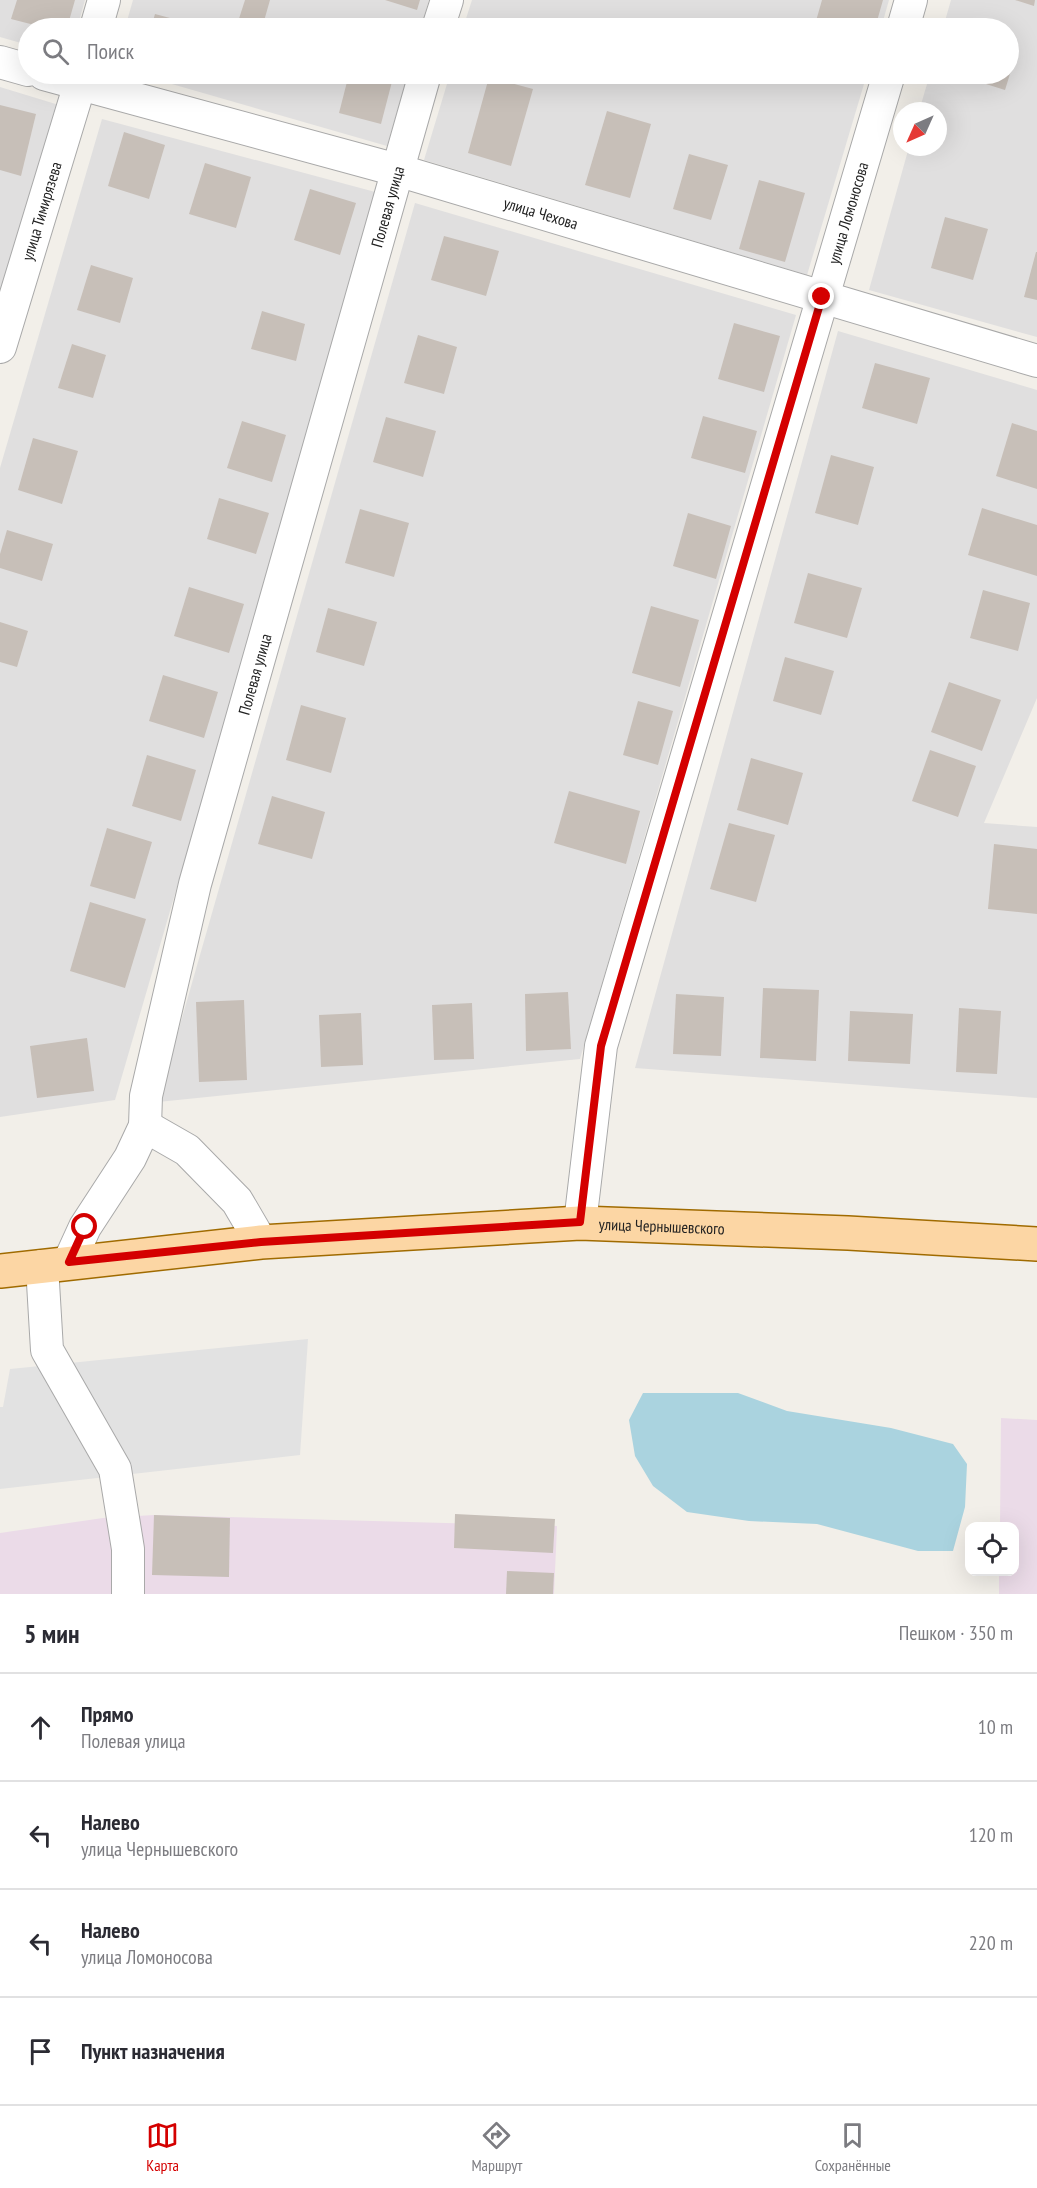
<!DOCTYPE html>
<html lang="ru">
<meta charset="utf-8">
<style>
:root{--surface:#fff;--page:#f2f2f3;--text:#2b2b33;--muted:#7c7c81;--line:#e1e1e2;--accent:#d40000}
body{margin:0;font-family:"PT Sans Narrow",sans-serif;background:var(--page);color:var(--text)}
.controls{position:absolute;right:18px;bottom:18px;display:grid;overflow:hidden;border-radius:12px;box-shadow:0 6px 24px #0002}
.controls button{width:54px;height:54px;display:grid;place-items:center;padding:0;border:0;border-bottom:2px solid var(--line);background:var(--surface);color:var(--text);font:30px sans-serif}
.compass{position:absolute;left:893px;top:102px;width:54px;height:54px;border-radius:50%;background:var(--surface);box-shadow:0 6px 24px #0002;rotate:225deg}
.stop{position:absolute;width:18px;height:18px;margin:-14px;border:4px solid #d40000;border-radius:50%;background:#fff}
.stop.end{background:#d40000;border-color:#fff;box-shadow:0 2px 6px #0008}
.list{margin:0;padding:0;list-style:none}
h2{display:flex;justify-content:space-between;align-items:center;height:78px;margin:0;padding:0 24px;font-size:26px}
h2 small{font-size:20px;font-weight:400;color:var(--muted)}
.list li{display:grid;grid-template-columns:39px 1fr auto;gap:18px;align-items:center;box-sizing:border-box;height:108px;padding:0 24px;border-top:2px solid var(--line)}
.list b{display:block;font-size:22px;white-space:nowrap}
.list p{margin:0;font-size:20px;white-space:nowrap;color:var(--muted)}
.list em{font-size:20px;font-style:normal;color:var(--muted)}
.icon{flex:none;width:33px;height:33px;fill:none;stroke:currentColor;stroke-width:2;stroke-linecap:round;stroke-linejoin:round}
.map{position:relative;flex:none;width:1037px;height:1594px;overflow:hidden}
.search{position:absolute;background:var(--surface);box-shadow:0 6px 24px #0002;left:18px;right:18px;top:18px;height:66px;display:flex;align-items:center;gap:15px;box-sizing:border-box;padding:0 21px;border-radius:33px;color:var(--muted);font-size:22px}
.sheet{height:510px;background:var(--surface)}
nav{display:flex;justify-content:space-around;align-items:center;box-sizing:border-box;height:84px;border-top:2px solid var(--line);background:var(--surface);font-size:16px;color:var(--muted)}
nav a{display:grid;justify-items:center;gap:3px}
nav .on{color:var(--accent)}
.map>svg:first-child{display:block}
</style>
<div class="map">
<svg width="1037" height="1594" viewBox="0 0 1037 1594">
<rect width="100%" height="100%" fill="#f2efe9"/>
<!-- residential -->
<g fill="#e0dfdf">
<path d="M0,0h85l-8,28h-49v17l-28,-8z"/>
<path d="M133,0h296l-8,28h-296z"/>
<path d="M472,0h417l-8,28h-418z"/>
<path d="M951,0h86v337l-168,-47 40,-143h29v-36h-19l11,-37h78v-46h-65z"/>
<path d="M137,74h271l-21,72z"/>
<path d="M450,74h417l-60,201 -383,-115z"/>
<path d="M0,87l59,18 -59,196z"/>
<path d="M102,119l277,74 -264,907 -115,17v-649z"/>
<path d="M415,203l381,112 -216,744 -422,43z"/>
<path d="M838,331l199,59v308l-53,125 53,4v271l-402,-30z"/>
</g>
<!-- industrial -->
<g fill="#ebdbe8">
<path d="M1001,1418l36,2v174h-38v-22h15v-46h-14z"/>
<path d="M154,1515l403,11 -3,68h-554v-61l103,-15z"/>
</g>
<!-- parking -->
<path fill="#e2e2e2" d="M308,1339l-8,116 -300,34v-82h3l7,-38z"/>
<!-- water -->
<path fill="#aad3df" d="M643,1393h95l49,18 104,17 62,16 14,20 -2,43 -12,44h-35l-101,-27 -68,-3 -62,-9 -34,-26 -18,-30 -6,-36z"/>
<!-- building -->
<g fill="#c7bfb8">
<path d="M17,0h58l-8,28h-21l-35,-9z"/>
<path d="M245,0h25l-8,28h-26z"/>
<path d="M385,0h35l-3,10z"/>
<path d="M822,0h61l-8,28h-61z"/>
<path d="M1015,0h20l-1,6z"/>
<path d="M155,14l52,14h-56z"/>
<path d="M1008,46l10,2 -13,42 -51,-16h54z"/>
<path d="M349,74h45l-13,50 -42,-11z"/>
<path d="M489,77l44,12 -22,77 -43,-13z"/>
<path d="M0,105l36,9 -15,62 -21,-6z"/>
<path d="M607,111l44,13 -21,74 -45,-13z"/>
<path d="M124,132l41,13 -16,54 -41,-13z"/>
<path d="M689,154l39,11 -17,55 -38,-11z"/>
<path d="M205,163l46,14 -15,51 -47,-14z"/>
<path d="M759,180l46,13 -20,69 -46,-13z"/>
<path d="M310,189l46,14 -16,52 -46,-15z"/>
<path d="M945,217l43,12 -15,51 -42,-12z"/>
<path d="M444,236l55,15 -13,45 -55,-16z"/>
<path d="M1036,252h1v48l-13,-3z"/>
<path d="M91,265l42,13 -13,45 -43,-13z"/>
<path d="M262,311l43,13 -9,37 -45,-12z"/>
<path d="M734,323l46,13 -16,56 -46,-13z"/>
<path d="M418,335l39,12 -13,47 -40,-11z"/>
<path d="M72,344l34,11 -13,43 -35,-10z"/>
<path d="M875,363l55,15 -13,46 -55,-16z"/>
<path d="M703,416l54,15 -12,42 -54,-15z"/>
<path d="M386,417l50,14 -13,46 -50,-15z"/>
<path d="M242,421l44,14 -14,47 -45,-14z"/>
<path d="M1012,423l25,8v58l-41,-13z"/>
<path d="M33,438l45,13 -16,53 -44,-14z"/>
<path d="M831,455l43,12 -16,58 -43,-12z"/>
<path d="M219,498l50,15 -13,41 -49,-15z"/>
<path d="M982,508l55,17v51l-69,-21z"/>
<path d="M360,509l49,14 -15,54 -49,-14z"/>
<path d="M688,513l43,13 -15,53 -43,-13z"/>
<path d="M7,530l46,14 -11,37 -42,-13v-14z"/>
<path d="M808,573l54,15 -15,50 -53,-15z"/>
<path d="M189,587l55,17 -15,49 -55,-17z"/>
<path d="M983,590l47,13 -12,48 -48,-13z"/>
<path d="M651,606l48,14 -19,67 -48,-14z"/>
<path d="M328,608l49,14 -13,44 -48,-14z"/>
<path d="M0,622l28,9 -11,36 -17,-5z"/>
<path d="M785,657l49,14 -13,44 -48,-14z"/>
<path d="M163,675l55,17 -14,46 -55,-17z"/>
<path d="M949,682l52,18 -19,51 -51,-19z"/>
<path d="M638,701l35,10 -15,54 -35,-10z"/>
<path d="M301,705l45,13 -15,55 -45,-13z"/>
<path d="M930,750l46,16 -18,51 -46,-16z"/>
<path d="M147,755l49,15 -15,51 -49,-15z"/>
<path d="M751,758l52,15 -15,52 -51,-15z"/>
<path d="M569,791l71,20 -14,53 -72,-21z"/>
<path d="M272,796l53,16 -13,47 -54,-15z"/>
<path d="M729,823l46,12 -19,67 -46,-13z"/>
<path d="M107,828l45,14 -17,57 -45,-13z"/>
<path d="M994,844l43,5v65l-49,-5z"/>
<path d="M90,902l56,17 -21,69 -55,-17z"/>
<path d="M763,988l56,2 -3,71 -56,-3z"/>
<path d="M568,992l3,57 -45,2 -1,-57z"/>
<path d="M676,994l48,3 -3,59 -48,-2z"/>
<path d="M244,1000l3,80 -48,2 -3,-80z"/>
<path d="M472,1003l2,56 -40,1 -2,-55z"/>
<path d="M959,1008l42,3 -4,63 -41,-2z"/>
<path d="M850,1011l63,3 -3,50 -62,-3z"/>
<path d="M361,1013l2,52 -42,2 -2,-52z"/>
<path d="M87,1038l7,53 -57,7 -7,-52z"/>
<path d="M455,1514l100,5 -2,34 -99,-5z"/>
<path d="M154,1515l76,3 -1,59 -77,-2z"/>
<path d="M507,1571l47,2 -1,21h-47z"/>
</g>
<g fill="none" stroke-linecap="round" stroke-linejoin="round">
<!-- minor casing -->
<g stroke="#a9a9a9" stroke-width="34">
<g id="minor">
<path d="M96,28l8,-28"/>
<path d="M438,28l9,-28"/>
<path d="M903,28l8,-28"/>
<path d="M0,62l28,8"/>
<path id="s1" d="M44,74l353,96 640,191"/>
<path id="s2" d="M0,347l83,-273"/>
<path d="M145,1126l42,24 50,51 24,41"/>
<path id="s3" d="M580,1223l21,-177 288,-972"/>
<path id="s4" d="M69,1262l16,-35 45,-69 15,-32 1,-30 49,-212 230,-810"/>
<path d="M42,1266l5,84 68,119 13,80v45"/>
</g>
</g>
<!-- major casing -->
<g stroke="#a06b00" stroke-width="36">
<g id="major">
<path id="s5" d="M0,1271l261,-29 319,-19 268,10 189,11"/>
</g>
</g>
<!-- minor -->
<use href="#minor" stroke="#fff" stroke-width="32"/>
<!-- major -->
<use href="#major" stroke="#fcd6a4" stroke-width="33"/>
</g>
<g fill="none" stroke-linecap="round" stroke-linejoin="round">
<!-- route -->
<path stroke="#d40000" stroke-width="8" d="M85,1227l-16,35 192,-20 319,-20 21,-176 221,-749"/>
</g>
<g text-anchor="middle" stroke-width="4.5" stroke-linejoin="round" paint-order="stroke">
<!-- street labels -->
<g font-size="16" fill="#222" stroke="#fff">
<text dy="6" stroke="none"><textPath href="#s4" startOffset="1108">Полевая улица</textPath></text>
<text dy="6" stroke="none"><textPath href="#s2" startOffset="142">улица Тимирязева</textPath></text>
<text dy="6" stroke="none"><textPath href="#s1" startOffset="516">улица Чехова</textPath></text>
<text dy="6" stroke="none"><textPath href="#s3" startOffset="1047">улица Ломоносова</textPath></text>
<text dy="6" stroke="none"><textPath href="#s4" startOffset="622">Полевая улица</textPath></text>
<text dy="6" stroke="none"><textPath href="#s5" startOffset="664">улица Чернышевского</textPath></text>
</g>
</g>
</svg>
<div class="controls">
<button><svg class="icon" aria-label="locate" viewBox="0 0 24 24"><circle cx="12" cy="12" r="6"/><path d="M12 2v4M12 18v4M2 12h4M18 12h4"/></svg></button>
</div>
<svg class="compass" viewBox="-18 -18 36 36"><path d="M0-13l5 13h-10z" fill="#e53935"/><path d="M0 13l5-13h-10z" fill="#7c7c81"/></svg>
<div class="stop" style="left:85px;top:1227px"></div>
<div class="stop end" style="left:822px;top:297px"></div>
<div class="search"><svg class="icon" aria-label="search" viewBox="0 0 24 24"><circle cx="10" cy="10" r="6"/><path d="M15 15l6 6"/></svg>Поиск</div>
</div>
<section class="sheet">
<h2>5 мин<small>Пешком · 350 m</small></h2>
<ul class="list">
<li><svg class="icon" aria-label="ahead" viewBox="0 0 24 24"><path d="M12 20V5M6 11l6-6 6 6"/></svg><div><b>Прямо</b><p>Полевая улица</p></div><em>10 m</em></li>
<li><svg class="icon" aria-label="left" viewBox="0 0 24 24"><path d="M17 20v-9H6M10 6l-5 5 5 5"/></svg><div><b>Налево</b><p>улица Чернышевского</p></div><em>120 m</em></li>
<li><svg class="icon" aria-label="left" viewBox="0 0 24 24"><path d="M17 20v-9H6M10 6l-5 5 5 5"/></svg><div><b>Налево</b><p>улица Ломоносова</p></div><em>220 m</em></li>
<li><svg class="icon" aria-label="arrive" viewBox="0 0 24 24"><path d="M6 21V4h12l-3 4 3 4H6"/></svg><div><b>Пункт назначения</b></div></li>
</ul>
</section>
<nav>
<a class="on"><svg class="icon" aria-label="map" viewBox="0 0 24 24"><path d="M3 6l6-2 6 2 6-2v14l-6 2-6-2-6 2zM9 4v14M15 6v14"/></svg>Карта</a>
<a><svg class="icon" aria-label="directions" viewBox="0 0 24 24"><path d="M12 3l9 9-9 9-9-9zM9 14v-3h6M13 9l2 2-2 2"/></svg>Маршрут</a>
<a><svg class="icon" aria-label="saved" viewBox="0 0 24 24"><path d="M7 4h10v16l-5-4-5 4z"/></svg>Сохранённые</a>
</nav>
